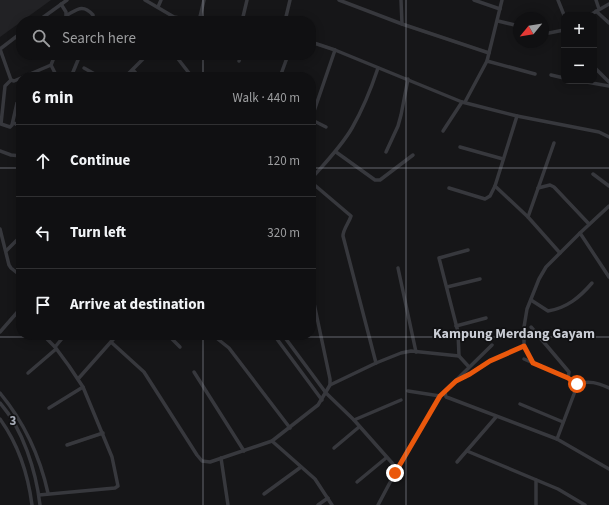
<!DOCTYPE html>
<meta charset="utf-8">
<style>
:root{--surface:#101012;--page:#1e1e20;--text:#f1f3f6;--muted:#9c9d9f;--line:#303032}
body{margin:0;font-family:"Source Sans 3",sans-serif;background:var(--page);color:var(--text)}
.controls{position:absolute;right:12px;top:12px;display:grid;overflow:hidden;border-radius:8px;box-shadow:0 2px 10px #0003}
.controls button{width:36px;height:36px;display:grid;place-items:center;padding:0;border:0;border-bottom:1px solid var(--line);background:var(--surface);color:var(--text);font:20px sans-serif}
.compass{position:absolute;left:513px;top:12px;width:36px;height:36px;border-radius:50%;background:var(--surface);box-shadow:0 2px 10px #0003;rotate:240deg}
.stop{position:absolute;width:12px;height:12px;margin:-9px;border:3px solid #ea580c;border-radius:50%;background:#fff}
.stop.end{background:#ea580c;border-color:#fff;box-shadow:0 1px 4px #0008}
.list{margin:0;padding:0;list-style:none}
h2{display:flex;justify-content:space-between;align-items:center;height:52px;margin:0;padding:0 16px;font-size:17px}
h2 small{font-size:13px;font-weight:400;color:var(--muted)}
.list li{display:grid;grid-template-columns:26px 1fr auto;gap:12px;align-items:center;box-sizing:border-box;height:72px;padding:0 16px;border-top:1px solid var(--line)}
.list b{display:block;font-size:15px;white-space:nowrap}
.list em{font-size:13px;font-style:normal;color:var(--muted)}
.icon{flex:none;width:22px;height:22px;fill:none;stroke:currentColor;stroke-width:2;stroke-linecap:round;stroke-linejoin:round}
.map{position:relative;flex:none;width:609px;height:505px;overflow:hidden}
.search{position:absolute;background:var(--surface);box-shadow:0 2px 10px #0003;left:16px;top:16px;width:300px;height:44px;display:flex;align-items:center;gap:10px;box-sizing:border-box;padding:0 14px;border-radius:16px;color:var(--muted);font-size:15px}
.panel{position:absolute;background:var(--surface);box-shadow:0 2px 10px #0003;left:16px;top:72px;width:300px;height:268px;border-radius:16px}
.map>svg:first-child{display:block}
</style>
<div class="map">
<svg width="609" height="505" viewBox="0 0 609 505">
<rect width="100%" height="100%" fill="#161618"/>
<!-- built -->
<path fill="#222225" d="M0,0h51l-51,37z"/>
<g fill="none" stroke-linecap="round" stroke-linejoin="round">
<!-- street -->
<g stroke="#37383d" stroke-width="3.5">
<path d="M145,0l29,17 22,4"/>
<path d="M339,0l63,24 87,29"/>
<path d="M401,0l1,24"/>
<path d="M474,0l26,9"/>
<path d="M558,0l6,15"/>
<path d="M596,0l3,9"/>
<path d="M61,4l5,8v9"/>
<path d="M158,7l3,-7"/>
<path d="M596,11l13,12"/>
<path d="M67,15c11,-6 16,-11 26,0v6"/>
<path d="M590,15l19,-11"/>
<path d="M38,21l29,-21"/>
<path d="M199,21l5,-21"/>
<path d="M242,21l5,-21"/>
<path d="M285,21l5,-21"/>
<path d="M498,21l21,5"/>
<path d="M543,32l6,1 15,-3"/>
<path d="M311,42l24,8 127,52 55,14 82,16 10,5"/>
<path d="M0,49l11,31 3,1 7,-3"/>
<path d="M0,49l21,-16"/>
<path d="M175,55l14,18"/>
<path d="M239,61l2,-6"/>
<path d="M487,61l48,13"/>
<path d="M51,65l6,12"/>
<path d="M594,67l15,15"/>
<path d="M84,68l16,9"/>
<path d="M133,70l6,7"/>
<path d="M551,75l13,3"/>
<path d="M23,77l28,-12 4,-10"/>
<path d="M71,77l9,-22"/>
<path d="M125,77l22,-22"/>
<path d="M280,77l8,-22"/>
<path d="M11,80l-6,6 -4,38 9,3 2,-2 5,-22 4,-2"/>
<path d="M581,81l28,5"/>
<path d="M465,102l22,-41 15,-61"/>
<path d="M14,123l7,4"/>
<path d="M326,127l-12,-6 -2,-4 23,-67"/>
<path d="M443,131l19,-29"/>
<path d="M460,147l43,12"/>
<path d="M0,151l11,4 10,1"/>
<path d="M336,152l39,28h5l33,-25"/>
<path d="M386,152l12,-26 3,-11 7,-36"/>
<path d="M593,174l16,12"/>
<path d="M311,179c14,-16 30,-32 41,-51 11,-19 19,-39 26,-60"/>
<path d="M311,182l40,34c-2,7 -8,13 -8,20l33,127"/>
<path d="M495,186l33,31 32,36"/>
<path d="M449,188l36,11 5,-3 5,-10 22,-70"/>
<path d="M538,188l12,-3 4,2 35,37"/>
<path d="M528,217l26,-74"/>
<path d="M0,229l9,36 2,3 10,8"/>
<path d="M580,233l29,44"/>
<path d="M468,250l-29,8 19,74 1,24 10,11"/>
<path d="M6,251l15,-15"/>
<path d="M398,268l18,84"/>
<path d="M447,287l33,-8"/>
<path d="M311,289l19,90v6"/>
<path d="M531,300l17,11c19,-3 32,-14 44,-28"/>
<path d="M456,326l30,-8"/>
<path d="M531,327l38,45 -1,6"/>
<path d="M0,332l21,-24"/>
<path d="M168,335l12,12"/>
<path d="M274,335l48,65"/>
<path d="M283,335l43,58 28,27 39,44"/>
<path d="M214,336l15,12 61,80"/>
<path d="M111,342l33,30 53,83 5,6 8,1 62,-21 46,-36 12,-20 46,-22 25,-10 10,-2 48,5"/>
<path d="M55,347l10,-12"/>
<path d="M524,359l44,19 9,6"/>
<path d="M533,363l-9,-17v-19l3,-18 12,-30 7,-12 34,-34 29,-27"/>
<path d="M194,372l50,79"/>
<path d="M28,373l28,-24"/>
<path d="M78,379l39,-44"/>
<path d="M460,379l10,-5 20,-13 34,-15"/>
<path d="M577,384c12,-4 21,-1 32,4"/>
<path d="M408,391l32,5"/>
<path d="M445,392l1,5 3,1 108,41 52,30"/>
<path d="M0,393c24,29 40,64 48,100"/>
<path d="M0,403c23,26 36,68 40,102"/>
<path d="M520,404l43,18"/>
<path d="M49,408l34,-21"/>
<path d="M0,419c18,25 28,55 32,86"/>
<path d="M354,420l47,-20"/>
<path d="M557,439l17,-45 3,-10"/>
<path d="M272,441l43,38 17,26"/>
<path d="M67,445l36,-12"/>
<path d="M334,448l25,-21"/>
<path d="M467,451l91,38 27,16"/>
<path d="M221,458l7,47"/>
<path d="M457,462l39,-45"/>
<path d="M536,480v25"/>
<path d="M357,482l29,-24"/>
<path d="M264,494l37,-27"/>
<path d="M39,495l76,-7 3,-2 -6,-29 -29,-70 -14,-21 -14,-19 -12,-12"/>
<path d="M318,505l10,-7"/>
<path d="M378,505l17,-32 45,-77 52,-51"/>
</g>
</g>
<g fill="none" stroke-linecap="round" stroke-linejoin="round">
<!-- route -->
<path stroke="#ea580c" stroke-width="5" d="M395,473l45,-77 16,-15 14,-7 20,-13 34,-15 9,17 35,15 9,6"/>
</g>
<!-- grid -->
<path fill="none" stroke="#a8adb8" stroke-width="1" stroke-opacity="0.55" d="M203,0v21M406,0v505M203,55v22M0,168h21M311,168h298M203,335v170M0,337h609"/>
<g text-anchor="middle" stroke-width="3.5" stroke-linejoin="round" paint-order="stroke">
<!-- quarter labels -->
<g font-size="14" font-weight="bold" fill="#c9ccd4" stroke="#111113">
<text x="514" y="338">Kampung Merdang Gayam</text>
</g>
</g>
<g font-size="13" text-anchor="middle" font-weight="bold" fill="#a8adb8" stroke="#111113" stroke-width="3.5" stroke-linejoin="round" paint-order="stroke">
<text x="13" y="425">3</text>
</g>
</svg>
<div class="controls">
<button>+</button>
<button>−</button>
</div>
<svg class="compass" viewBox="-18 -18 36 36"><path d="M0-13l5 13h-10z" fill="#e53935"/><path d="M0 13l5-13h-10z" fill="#9c9d9f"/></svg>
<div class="stop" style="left:577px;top:384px"></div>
<div class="stop end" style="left:395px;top:473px"></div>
<div class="search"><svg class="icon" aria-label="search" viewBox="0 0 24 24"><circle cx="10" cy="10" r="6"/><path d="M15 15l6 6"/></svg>Search here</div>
<section class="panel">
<h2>6 min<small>Walk · 440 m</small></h2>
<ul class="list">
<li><svg class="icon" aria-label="ahead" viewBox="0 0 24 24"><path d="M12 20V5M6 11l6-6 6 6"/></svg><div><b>Continue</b></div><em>120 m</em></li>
<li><svg class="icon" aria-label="left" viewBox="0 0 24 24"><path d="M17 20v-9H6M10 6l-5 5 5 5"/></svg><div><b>Turn left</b></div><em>320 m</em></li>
<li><svg class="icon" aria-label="arrive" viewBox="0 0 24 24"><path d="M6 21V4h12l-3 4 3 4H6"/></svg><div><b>Arrive at destination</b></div></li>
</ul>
</section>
</div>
